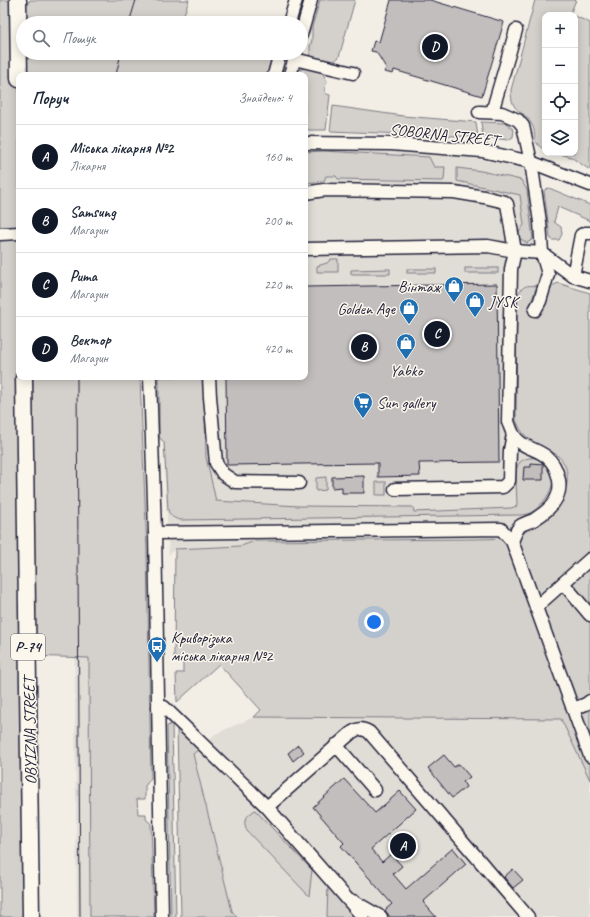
<!DOCTYPE html>
<html lang="uk">
<meta charset="utf-8">
<style>
:root{--surface:#fff;--page:#f6f6f7;--text:#1f2937;--muted:#747a83;--line:#e0e1e3;--accent:#111827}
body{margin:0;font-family:Caveat,sans-serif;background:var(--page);color:var(--text)}
.controls{position:absolute;right:12px;top:12px;display:grid;overflow:hidden;border-radius:8px;box-shadow:0 2px 10px #0003}
.controls button{width:36px;height:36px;display:grid;place-items:center;padding:0;border:0;border-bottom:1px solid var(--line);background:var(--surface);color:var(--text);font:20px sans-serif}
.you{position:absolute;left:374px;top:622px;width:14px;height:14px;margin:-10px;border:3px solid #fff;border-radius:50%;background:#1a73e8;box-shadow:0 0 0 6px #1a73e833}
.badge{display:grid;place-items:center;width:26px;height:26px;border-radius:50%;background:var(--accent);color:#fff;font-size:13px;font-weight:700}
.pin{position:absolute;translate:-50% -50%;border:2px solid #fff;box-shadow:0 1px 4px #0006}
.list{margin:0;padding:0;list-style:none}
h2{display:flex;justify-content:space-between;align-items:center;height:52px;margin:0;padding:0 16px;font-size:17px}
h2 small{font-size:13px;font-weight:400;color:var(--muted)}
.list li{display:grid;grid-template-columns:26px 1fr auto;gap:12px;align-items:center;box-sizing:border-box;height:64px;padding:0 16px;border-top:1px solid var(--line)}
.list b{display:block;font-size:15px;white-space:nowrap}
.list p{margin:0;font-size:13px;white-space:nowrap;color:var(--muted)}
.list em{font-size:13px;font-style:normal;color:var(--muted)}
.icon{flex:none;width:22px;height:22px;fill:none;stroke:currentColor;stroke-width:2;stroke-linecap:round;stroke-linejoin:round}
.map{position:relative;flex:none;width:590px;height:917px;overflow:hidden}
.search{position:absolute;background:var(--surface);box-shadow:0 2px 10px #0003;left:16px;top:16px;width:292px;height:44px;display:flex;align-items:center;gap:10px;box-sizing:border-box;padding:0 14px;border-radius:22px;color:var(--muted);font-size:15px}
.panel{position:absolute;background:var(--surface);box-shadow:0 2px 10px #0003;left:16px;top:72px;width:292px;height:308px;border-radius:8px}
.map>svg:first-child{display:block}
</style>
<div class="map">
<svg width="590" height="917" viewBox="0 0 590 917">
<rect width="100%" height="100%" fill="#f2eee5"/>
<filter id="ink" filterUnits="userSpaceOnUse"><feTurbulence type="fractalNoise" baseFrequency=".025" numOctaves="2"/><feDisplacementMap in="SourceGraphic" scale="8" xChannelSelector="R" yChannelSelector="G"/><feConvolveMatrix kernelMatrix="1 2 1 2 8 2 1 2 1" color-interpolation-filters="sRGB"/></filter>
<g filter="url(#ink)">
<!-- built -->
<g fill="#e0dcd6">
<path d="M305,148l51,1 95,6 56,9 34,8 9,65 -2,11 -11,38 -10,-1 1,154 29,16 6,7 4,11v16l-7,13 -40,36 -45,1 -220,2 -14,5 -66,3 -6,6 -6,-112 -5,-5 -1,-61h148z"/>
<path d="M72,377l17,281 1,259h-13z"/>
<path d="M254,717l307,2 29,61v137h-353l-5,-6 -39,-157 22,-20z"/>
</g>
<!-- green -->
<g fill="#d4d1cc" stroke="#7b7a84">
<path d="M0,0h18v5l11,-3 1,-2h159l-8,23h-158v30h231l10,3 1,-3h9l-6,22h-249v302h121l7,175 4,226 -6,8v13h-8l1,15h8v5l5,5 3,93h-64l-1,-259 -60,-2 2,261h-31z"/>
<path d="M320,0h35l-16,57c-8,9 -21,5 -29,-3v-8l2,-6v-13z"/>
<path d="M535,0h41l-6,14 2,1h-27v135c-15,-8 -7,-16 -14,-27 -9,-15 -20,-9 -20,-33z"/>
<path d="M575,16l15,7v147l-19,-13 -15,-4h19z"/>
<path d="M305,68l17,4 5,9c-2,6 -5,13 3,14l-4,35h-21v-55h-10l3,-5z"/>
<path d="M333,106l70,10 73,6 2,15 -148,-6z"/>
<path d="M481,122l25,1 8,7 -1,7 -5,3 -25,-3z"/>
<path d="M323,151l106,6 5,10h11l-1,13 -1,1 -105,-2 -2,-3h-10l-2,5 -19,2v-31z"/>
<path d="M457,168l24,3 40,9 6,10 6,49 -6,4 -8,-5v-6l5,-7 -4,-30 -63,-14z"/>
<path d="M549,188l41,17v16l-32,-14 -4,15 7,5 1,7 -3,6h-7l-2,-3 -6,-46 2,-2z"/>
<path d="M331,259h7v13h-21v-6l10,-3z"/>
<rect x="465" y="268" width="33" height="5"/>
<path d="M390,269v5h-39v-4z"/>
<rect x="407" y="269" width="29" height="4"/>
<path d="M558,283l32,10v487l-29,-61 -307,-2 7,-7 -42,-46 -42,38 -1,-29h7v-15h-9l1,-109 66,-3 14,-5 220,-2 45,-1c4,-7 10,-9 16,-14 7,-5 21,-16 25,-24 8,-14 10,-34 -4,-45 -9,-7 -21,-10 -29,-17 -6,-5 -9,-11 -12,-18l1,-125c7,-10 9,-10 20,-9l-9,24 10,8 7,-12 7,-20z"/>
<path d="M159,377h45l2,80 10,44 82,5 115,1 1,5 97,-4 6,-2c0,-8 -2,-33 0,-39 4,-11 19,-10 28,-8 2,4 7,9 8,14 3,15 -11,34 -23,40 -3,1 -7,2 -10,2l-339,5c-7,-1 -11,-4 -13,-10l-4,-68 -5,-5z"/>
<path d="M326,477v13l-10,1v-13z"/>
<rect x="376" y="482" width="10" height="13"/>
<path d="M172,724l4,193h-5l-4,-191z"/>
<path d="M177,726l22,23 -6,5 39,157 5,6h-56z"/>
<path d="M255,810l57,60 -3,26 -62,-65c-5,-12 -1,-14 8,-21z"/>
<path d="M328,885l27,32h-28z"/>
</g>
<!-- building -->
<g fill="#c2bebe" stroke="#22223b">
<path d="M391,0h39l74,22 -22,74 -88,-26 -1,4 -9,-2 2,-4 -6,-10 -4,-6 -5,-1 3,-10 5,1z"/>
<path d="M497,284l2,178 -80,1 1,13 -42,1v-14l-151,2 -1,-88h79v-90z"/>
<path d="M531,463l12,1v16h-20l1,-13h7z"/>
<path d="M364,476v17h-22v-6l-10,1v-11z"/>
<path d="M298,745l6,7 -11,9 -5,-8z"/>
<path d="M444,755l10,12 5,-3 11,13 -7,5 3,5 -14,11 -24,-30z"/>
<path d="M344,779l31,34 25,-22 16,18 -45,40 11,13 9,-8 11,12 -9,8 13,15 47,-41 13,16 -43,38 13,15h-46l-5,-7 7,-6 -51,-58 3,-3 -31,-36z"/>
<path d="M513,869l10,11 -10,8 -9,-11z"/>
</g>
<g fill="none" stroke-linecap="round" stroke-linejoin="round">
<!-- minor casing -->
<g stroke="#22223b" stroke-width="15">
<g id="minor">
<path d="M289,23l7,-23"/>
<path d="M301,35l10,-35"/>
<path d="M294,59l59,14"/>
<path d="M274,75l6,-22"/>
<path d="M290,75l6,-22"/>
<path d="M479,112l23,1 16,7 5,6 8,36 9,60 2,31 6,21 -8,27 -5,9"/>
<path d="M492,112l24,-82"/>
<path d="M305,143l86,1 91,7 49,11 59,23"/>
<path d="M305,193l19,-3 130,2 30,5 21,5 2,2 8,47 -4,18 -3,153c2,4 3,8 5,12 11,20 37,11 45,42 6,20 -7,33 -23,43 -4,3 -13,4 -16,8 -3,4 -5,10 -7,14"/>
<path d="M0,234l19,-1"/>
<path d="M305,249l183,-3 27,5 27,2 31,23 17,5"/>
<path d="M573,276l8,-41 4,-2h5"/>
<path d="M150,377l5,156 7,384"/>
<path d="M209,377l1,20 6,66 7,11 12,8 64,1"/>
<path d="M395,489l108,-2 6,-6 1,-31 3,-16"/>
<path d="M155,533l346,-4 11,12 78,215"/>
<path d="M563,583l27,32"/>
<path d="M536,607l54,-48"/>
<path d="M158,707h6l103,100 96,110"/>
<path d="M573,709l13,-5 4,-3"/>
<path d="M336,745l39,45"/>
<path d="M267,807l84,-74c7,-5 10,-5 18,-1l159,185"/>
<path d="M353,901l28,16"/>
</g>
</g>
<!-- major casing -->
<g stroke="#22223b" stroke-width="19">
<g id="major">
<path d="M18,0l1,79"/>
<path d="M24,377l7,540"/>
</g>
</g>
<!-- minor -->
<use href="#minor" stroke="#fbf7ec" stroke-width="12"/>
<!-- major -->
<use href="#major" stroke="#fbf7ec" stroke-width="16"/>
<!-- tram -->
<g stroke="#22223b" stroke-width="1">
<path d="M129,23l7,-23"/>
<path d="M116,75l5,-22"/>
<path d="M77,377l3,540"/>
</g>
</g>
</g>
<!-- icons -->
<defs>
<g id="shop-pin" transform="scale(1)"><path d="M0 17L-7.5 6A9.5 9.5 0 1 1 7.5 6Z" fill="#1f6fb2" stroke="#fbf7ec"/><path d="M-5-2.5h2.3a2.7 3.5 0 0 1 5.4 0H5L5.5 6h-11ZM-1.5-2.5h3a1.5 2.3 0 0 0-3 0Z" fill="#fff"/></g>
<g id="supermarket-pin" transform="scale(1)"><path d="M0 17L-7.5 6A9.5 9.5 0 1 1 7.5 6Z" fill="#1f6fb2" stroke="#fbf7ec"/><path d="M-6-5.5h2.5l.6 2H6L4.5 2H-2.5L-4.4-4H-6ZM-1.5 3.2a1.3 1.3 0 1 0 .1 0ZM3 3.2a1.3 1.3 0 1 0 .1 0Z" fill="#fff"/></g>
<g id="bus-pin" transform="scale(1)"><path d="M0 17L-7.5 6A9.5 9.5 0 1 1 7.5 6Z" fill="#1f6fb2" stroke="#fbf7ec"/><path d="M-5-6H5V4H4V6H2V4H-2V6H-4V4H-5ZM-3.5-4V0h7V-4ZM-3.5 1.2v1.5H-2V1.2ZM2 1.2v1.5H3.5V1.2Z" fill="#fff"/></g>
</defs>
<g fill-rule="evenodd">
<use href="#shop-pin" x="454" y="286"/>
<use href="#shop-pin" x="475" y="301"/>
<use href="#shop-pin" x="409" y="308"/>
<use href="#shop-pin" x="406" y="343"/>
<use href="#supermarket-pin" x="363" y="402"/>
<use href="#bus-pin" x="157" y="646"/>
</g>
<g text-anchor="middle" stroke-width="3" stroke-linejoin="round" paint-order="stroke">
<!-- shield labels -->
<rect fill="#fbf7ec" stroke="#636270" stroke-width="1" x="11" y="634" width="34" height="26" rx="3"/>
<g font-size="15" font-weight="bold" fill="#22223b">
<text x="28" y="652">Р-74</text>
</g>
<!-- street labels -->
<g font-size="16" fill="#22223b" stroke="#fbf7ec">
<text transform="translate(444 134) rotate(6)" y="6">SOBORNA STREET</text>
<text transform="translate(29 731) rotate(-91)" y="6">OBYIZNA STREET</text>
</g>
<!-- poi labels -->
<g font-size="16" fill="#22223b" stroke="#fbf7ec" text-anchor="start">
<text x="440" y="292" text-anchor="end">Вінтаж</text>
<text x="489" y="307">JYSK</text>
<text x="395" y="314" text-anchor="end">Golden Age</text>
<text x="406" y="376" text-anchor="middle">Yabko</text>
<text x="377" y="408">Sun gallery</text>
<text x="171" y="643">Криворізька<tspan x="171" dy="18">міська лікарня №2</tspan></text>
</g>
</g>
</svg>
<div class="controls">
<button>+</button>
<button>−</button>
<button><svg class="icon" aria-label="locate" viewBox="0 0 24 24"><circle cx="12" cy="12" r="6"/><path d="M12 2v4M12 18v4M2 12h4M18 12h4"/></svg></button>
<button><svg class="icon" aria-label="layers" viewBox="0 0 24 24"><path d="M12 4l9 5-9 5-9-5zM3 14l9 5 9-5"/></svg></button>
</div>
<div class="you"></div>
<div class="pin badge" style="left:403px;top:846px">A</div>
<div class="pin badge" style="left:364px;top:347px">B</div>
<div class="pin badge" style="left:437px;top:334px">C</div>
<div class="pin badge" style="left:435px;top:47px">D</div>
<div class="search"><svg class="icon" aria-label="search" viewBox="0 0 24 24"><circle cx="10" cy="10" r="6"/><path d="M15 15l6 6"/></svg>Пошук</div>
<section class="panel">
<h2>Поруч<small>Знайдено: 4</small></h2>
<ul class="list">
<li><span class="badge">A</span><div><b>Міська лікарня №2</b><p>Лікарня</p></div><em>160 m</em></li>
<li><span class="badge">B</span><div><b>Samsung</b><p>Магазин</p></div><em>200 m</em></li>
<li><span class="badge">C</span><div><b>Puma</b><p>Магазин</p></div><em>220 m</em></li>
<li><span class="badge">D</span><div><b>Вектор</b><p>Магазин</p></div><em>420 m</em></li>
</ul>
</section>
</div>
